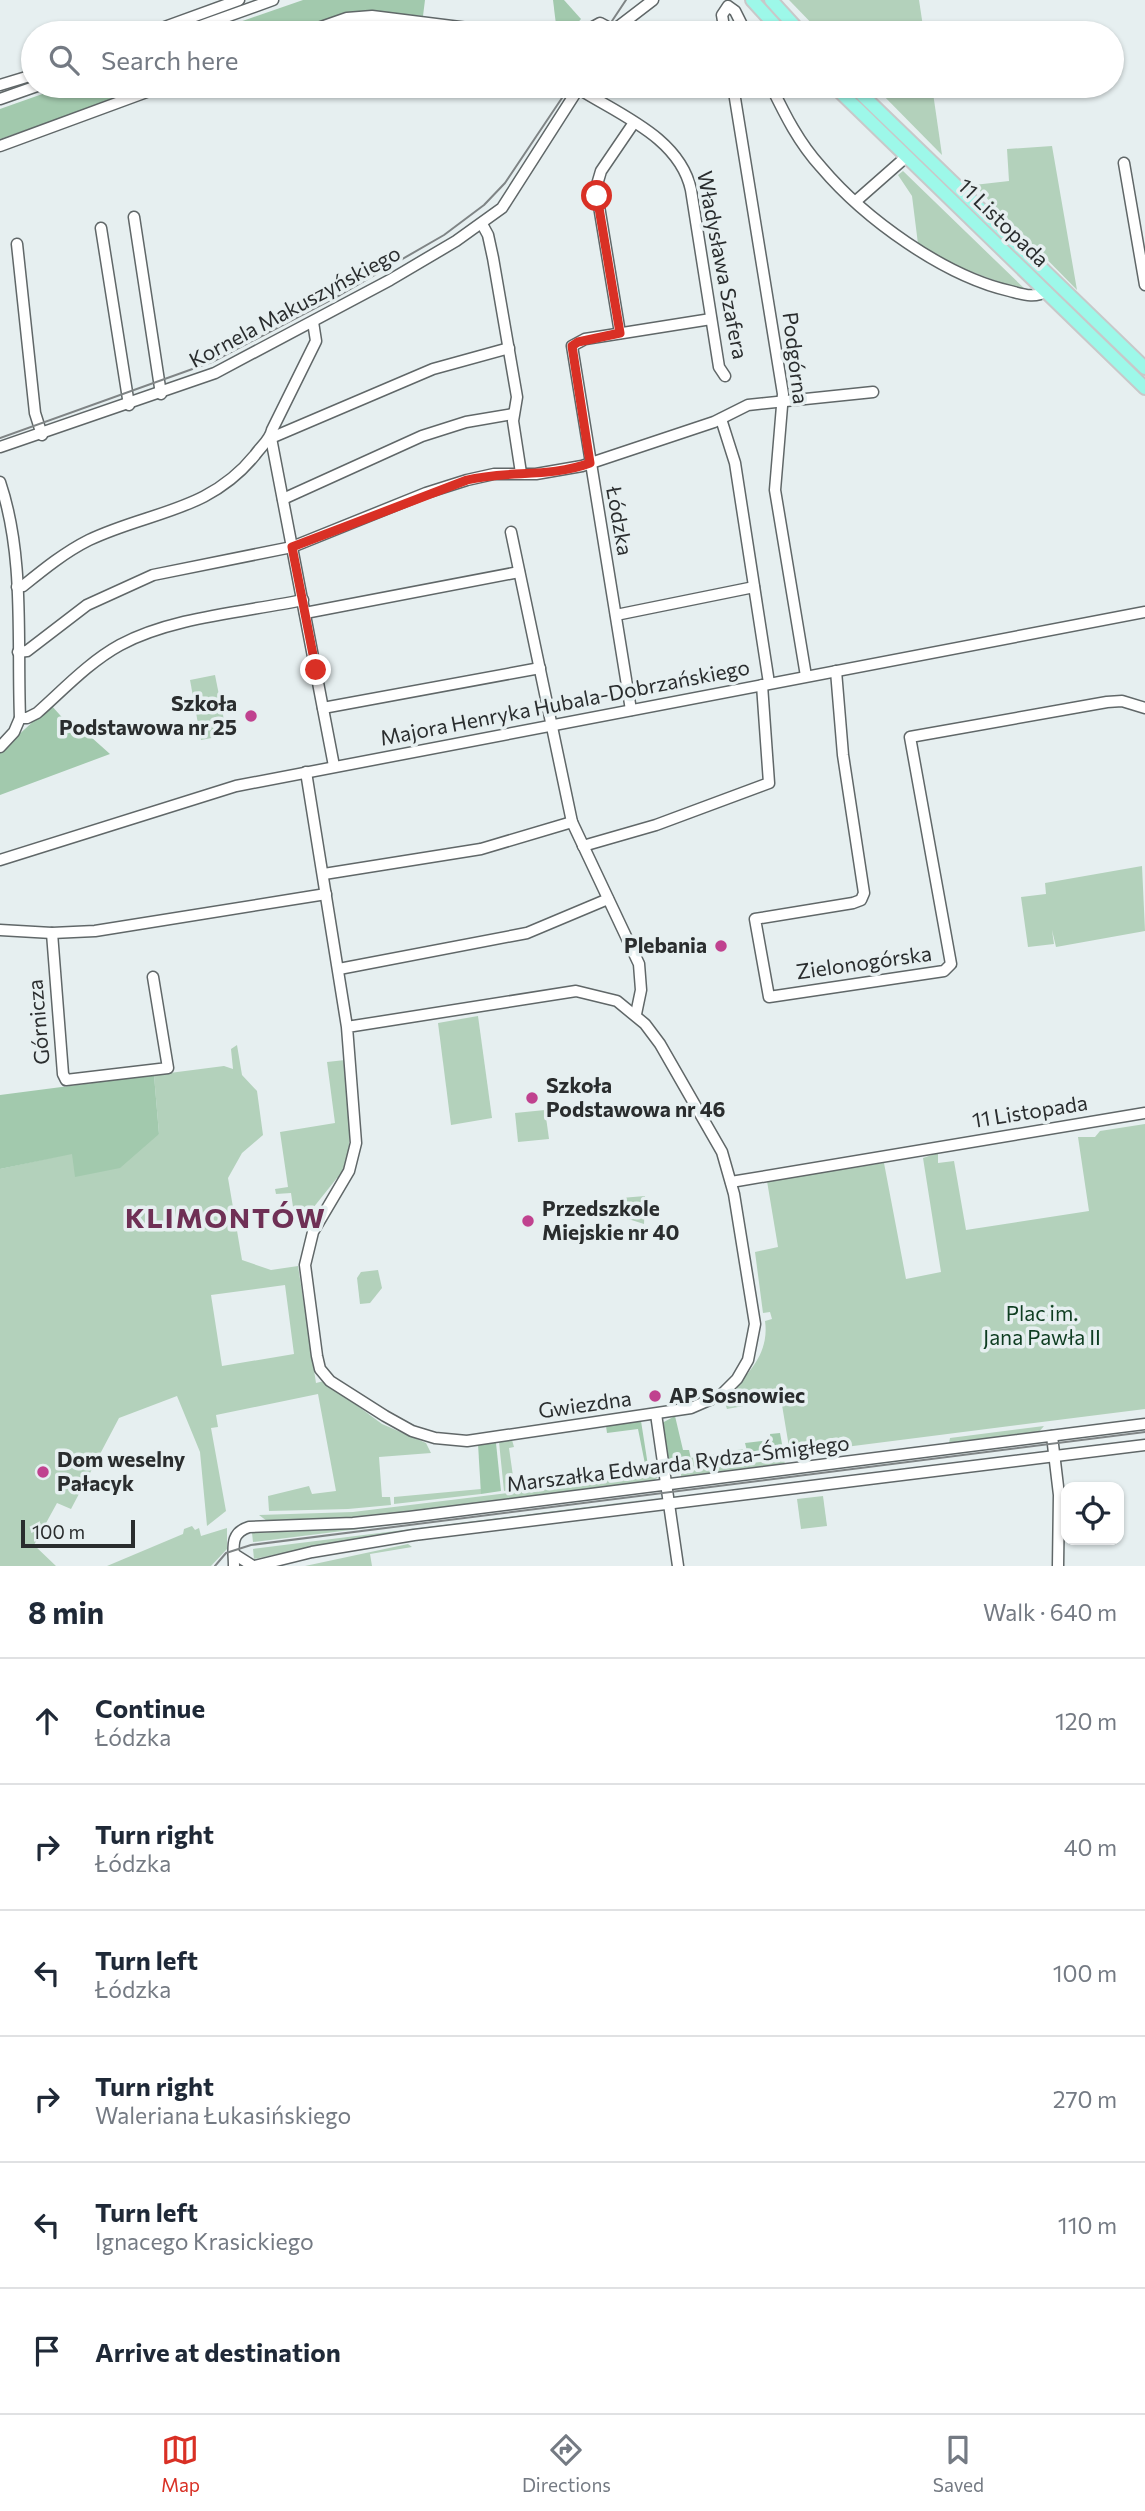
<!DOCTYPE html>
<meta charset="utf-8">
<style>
:root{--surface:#fff;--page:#f6f6f7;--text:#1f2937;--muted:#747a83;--line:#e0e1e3;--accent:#d93025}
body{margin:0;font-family:Commissioner,sans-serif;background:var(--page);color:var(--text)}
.controls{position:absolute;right:21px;bottom:21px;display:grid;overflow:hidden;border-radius:14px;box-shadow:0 2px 5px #0004}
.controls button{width:63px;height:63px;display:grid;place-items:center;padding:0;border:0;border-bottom:2px solid var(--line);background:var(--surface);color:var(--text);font:35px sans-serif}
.scale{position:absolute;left:21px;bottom:18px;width:114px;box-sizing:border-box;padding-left:7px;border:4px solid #2a2d2e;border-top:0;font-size:19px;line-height:24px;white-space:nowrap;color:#2a2d2e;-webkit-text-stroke:5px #e6eff0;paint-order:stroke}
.stop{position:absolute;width:21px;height:21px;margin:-16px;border:5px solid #d93025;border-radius:50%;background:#fff}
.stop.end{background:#d93025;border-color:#fff;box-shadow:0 2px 7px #0008}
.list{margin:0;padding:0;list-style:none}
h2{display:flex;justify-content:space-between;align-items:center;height:91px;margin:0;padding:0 28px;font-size:30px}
h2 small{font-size:23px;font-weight:400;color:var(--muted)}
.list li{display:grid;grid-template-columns:46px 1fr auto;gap:21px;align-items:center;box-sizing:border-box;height:126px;padding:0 28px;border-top:2px solid var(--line)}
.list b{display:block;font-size:26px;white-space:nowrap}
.list p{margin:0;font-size:23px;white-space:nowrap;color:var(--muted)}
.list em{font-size:23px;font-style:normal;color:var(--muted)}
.icon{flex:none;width:38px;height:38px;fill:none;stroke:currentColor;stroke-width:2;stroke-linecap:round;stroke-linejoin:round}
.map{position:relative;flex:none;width:1145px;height:1566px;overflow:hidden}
.search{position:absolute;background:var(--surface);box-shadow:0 2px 5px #0004;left:21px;right:21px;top:21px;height:77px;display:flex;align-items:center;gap:18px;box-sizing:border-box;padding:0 24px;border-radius:38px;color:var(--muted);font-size:26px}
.sheet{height:847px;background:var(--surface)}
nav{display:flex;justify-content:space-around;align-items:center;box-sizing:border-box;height:98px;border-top:2px solid var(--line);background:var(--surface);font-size:19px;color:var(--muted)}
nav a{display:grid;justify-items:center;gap:4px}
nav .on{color:var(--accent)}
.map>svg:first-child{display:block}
</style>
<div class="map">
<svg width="1145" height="1566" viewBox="0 0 1145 1566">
<rect width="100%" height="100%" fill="#e6eff0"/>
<!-- green -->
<g fill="#b3d1bb" fill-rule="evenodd">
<path d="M789,0h130l5,33h-103z"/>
<path d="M874,86h58l10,69z"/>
<path d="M1052,146l25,144 -103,-105 35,-4 -2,-32z"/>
<path d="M903,171l126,122 -73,-27 -38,-22 -6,-48 -14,-21z"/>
<path d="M215,675l12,60 -26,5 -11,-60z"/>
<path d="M1142,866l3,65 -89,16 -4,-17 2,14 -26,3 -7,-50 25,-3 -1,-11z"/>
<path d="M478,1016l14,102 -41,7 -13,-102z"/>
<path d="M237,1045l5,30 15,16 6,44 -21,18 -14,25 14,82 29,10 27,-4 18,117 8,-2 58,43 44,19 5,10 -52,4 3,40h8l1,8 -43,4 -79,2 -1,-15 41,-10 3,8 24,-3 -18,-97 -102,21 2,12 -7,1 15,83 -19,15 -7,-74 -23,-56 -58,22 -48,91 -14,-6 -23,42 22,21h-56v-397l159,-35 -5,-59 70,-9 9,3 -2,-20zM285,1285l9,69 -72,12 -11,-71z"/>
<path d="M345,1060c3,40 12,81 -5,119l-3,-1 -28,35 -15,1 -3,-21 -15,1 -1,-5 13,-2 -8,-55 55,-9 -8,-61z"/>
<path d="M545,1110l4,29 -31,3 -3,-29z"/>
<path d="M1145,1124v285l-331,42 -2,-6 -23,2 -8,-48 -54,10 -3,-9c21,-24 46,-44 41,-79l7,-2 -2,-7 -7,1 -8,-61 23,-5 -11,-66 117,-18 22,116 35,-7 -18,-114 15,-5v10l16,-2 12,69 123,-19 -11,-74h17l5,-6z"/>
<path d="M645,1196l-1,28 -25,-8 -2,-13 4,-5z"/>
<path d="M378,1270l4,18 -12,15 -10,1 -3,-26 4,-6z"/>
<path d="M1044,1426l-6,7 -89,10 1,-5z"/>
<path d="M512,1440l2,7 -5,1 5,35 49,-7 1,7 -60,8 -5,-49z"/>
<path d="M743,1449l2,11 -77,10 -1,-8z"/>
<path d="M784,1459l1,6 -104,13v-6z"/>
<path d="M661,1474l-8,8 -281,35 -105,4 -8,-6 94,-3z"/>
<path d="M481,1489v5l-87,10v-7z"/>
<path d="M823,1496l4,30 -26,3 -4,-30z"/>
<path d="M666,1497l-311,42 -101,20 -1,-10z"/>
<path d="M432,1519l-1,1 -178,22 -1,-9 79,-3z"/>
<path d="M192,1526l3,4 4,-2 2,8 26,-8v21l-16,17h-104l76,-32 1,-5z"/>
<path d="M408,1544l4,3 -42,7 2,12h-67z"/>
</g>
<!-- forest -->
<g fill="#a2c9ad">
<path d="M303,0h122l-2,16 -52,-5 -25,3 -53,19h-85z"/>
<path d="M553,0h11l17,19 -9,10 -15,4z"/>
<path d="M65,86h87l-152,53v-30z"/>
<path d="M51,705l25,28 6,-4 28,25 -110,41v-43z"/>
<path d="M154,1075l5,59 -39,34 -45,9 -3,-23 -72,15v-74z"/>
<path d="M675,1416l8,34h6l2,9 -24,3 -5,-39z"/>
<path d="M641,1421l8,51 -22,3 -1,-8 19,-3 -7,-35 -31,4 -1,-7z"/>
<path d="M780,1433l4,22 -35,4 -4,-16 26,-3 -1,-6z"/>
<path d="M496,1443l5,48 -20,3 -3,-50z"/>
</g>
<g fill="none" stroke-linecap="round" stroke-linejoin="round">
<!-- minor casing -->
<g stroke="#606768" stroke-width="13">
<g id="minor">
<path d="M148,33l91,-33"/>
<path d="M181,33l92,-33"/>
<path d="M304,33l43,-15 25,-2 136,17"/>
<path d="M582,33l18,-10 13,7"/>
<path d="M610,33l43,-33"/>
<path d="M725,33l-3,-18 6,-9 7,5 11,22"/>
<path d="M0,85l33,-10"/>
<path d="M733,86l50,308 -8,96 31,186"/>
<path d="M771,86c14,29 28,57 50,81 44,52 123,109 189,124 12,3 25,8 36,0"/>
<path d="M579,89c41,26 101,49 112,101l28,177 6,9"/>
<path d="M0,99l37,-13"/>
<path d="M0,146l163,-60"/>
<path d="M1124,163l21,122"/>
<path d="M856,201l50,-44"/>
<path d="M134,217l27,177"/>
<path d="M482,224l6,11 5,23 24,139 -4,24 8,52"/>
<path d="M101,228l28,177"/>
<path d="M17,244l18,169 7,22"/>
<path d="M620,333l-24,-145 5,-17 32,-47"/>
<path d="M721,419l14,44 34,220"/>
<path d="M0,447l215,-74 175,-93 66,-39 46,-33 78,-122"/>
<path d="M0,482c25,74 17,158 20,236l-6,14 -14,15"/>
<path d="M283,499l139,-63 44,-14 47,-8"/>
<path d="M511,532l61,290 67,142 2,26 -5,24"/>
<path d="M17,587l6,-1c21,-17 42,-34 66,-46 61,-29 120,-28 166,-85 7,-10 15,-15 17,-25l44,-89 -3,-19"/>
<path d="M305,613l214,-41"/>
<path d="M616,615l138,-28"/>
<path d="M18,652l9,-1 60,-46 66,-30 139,-28 134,-54 41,-13 27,-6h42l46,-8 132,-44 34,-17 125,-13"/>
<path d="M836,671l7,84 21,138 -3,7 -8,3 -98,16 14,78 175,-26 7,-7 -41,-227 197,-35 15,-1 23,7"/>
<path d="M323,708l217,-40"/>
<path d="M631,710l-59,-364 13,-7 126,-20"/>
<path d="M20,718h7l10,-5c26,-23 52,-51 83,-68 52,-28 125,-33 183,-45"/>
<path d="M334,766l-63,-328 162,-69 76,-21"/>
<path d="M306,772l41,255 9,116 -7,28 -36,61 -8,33 12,91 3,13 10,12 55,35 27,15 23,7 32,3 224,-33 30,-13 16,-16 11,-19 7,-36 -21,-130 -12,-42 -62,-108 -15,-20 -28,-23 -41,-10 -229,36"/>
<path d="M583,846l73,-21 113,-42 -7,-98"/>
<path d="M0,860l236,-74 909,-174"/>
<path d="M324,874l157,-25 91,-27"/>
<path d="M0,930l52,3 43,-2 231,-37"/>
<path d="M52,933l11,141 3,6 102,-12 -15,-91"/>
<path d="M339,969l188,-36 81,-34"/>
<path d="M731,1182l414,-69"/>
<path d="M656,1414l22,152"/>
<path d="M1052,1436l7,59 -1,71"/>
<path d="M234,1554l19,12"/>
<path d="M234,1566c0,-17 -5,-33 15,-39l104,-4 56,-6 736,-93"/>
<path d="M255,1566l57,-14 102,-17 731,-90"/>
</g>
</g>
<!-- major casing -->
<g stroke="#c8c8c9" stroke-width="16">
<g id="major">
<path d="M752,0l30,33"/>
<path d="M771,0l30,33"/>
<path d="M834,86l311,302"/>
<path d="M853,86l292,282"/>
</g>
</g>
<!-- minor -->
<use href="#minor" stroke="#fff" stroke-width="10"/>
<!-- major -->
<use href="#major" stroke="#9df8e9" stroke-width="12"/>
<!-- tram -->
<g stroke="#7f8485" stroke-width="2">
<path d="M604,33l22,-33"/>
<path d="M0,438l212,-76 128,-67 104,-60 40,-30 21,-22 65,-97"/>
<path d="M215,1566l11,-13 25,-8 894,-113"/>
</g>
</g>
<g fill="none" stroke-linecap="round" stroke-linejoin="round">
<!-- route -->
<path stroke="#d93025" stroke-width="9" d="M316,670l-24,-123 175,-67c40,-10 83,-2 123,-17l-18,-117 6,-4 42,-9 -23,-137"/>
</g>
<!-- markers -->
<g fill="#c0428f" stroke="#e6eff0" stroke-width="2.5">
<circle cx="251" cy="716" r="7"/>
<circle cx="721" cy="946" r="7"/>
<circle cx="532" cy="1098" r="7"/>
<circle cx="528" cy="1221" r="7"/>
<circle cx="655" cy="1396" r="7"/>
<circle cx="43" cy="1472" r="7"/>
</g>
<g text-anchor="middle" stroke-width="7" stroke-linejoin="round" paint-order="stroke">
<!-- street labels -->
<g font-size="21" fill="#2a2d2e" stroke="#e6eff0">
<text transform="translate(1003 223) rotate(44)" y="7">11 Listopada</text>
<text transform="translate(722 265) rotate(79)" y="7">Władysława Szafera</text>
<text transform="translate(295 307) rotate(-28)" y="7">Kornela Makuszyńskiego</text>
<text transform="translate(795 358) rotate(83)" y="7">Podgórna</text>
<text transform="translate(619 521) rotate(80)" y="7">Łódzka</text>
<text transform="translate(565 703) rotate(-11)" y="7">Majora Henryka Hubala-Dobrzańskiego</text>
<text transform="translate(864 963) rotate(-8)" y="7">Zielonogórska</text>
<text transform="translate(39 1022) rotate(-95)" y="7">Górnicza</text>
<text transform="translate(1030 1112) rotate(-9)" y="7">11 Listopada</text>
<text transform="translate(585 1405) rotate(-8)" y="7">Gwiezdna</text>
<text transform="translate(678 1464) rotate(-7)" y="7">Marszałka Edwarda Rydza-Śmigłego</text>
</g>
<!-- poi labels -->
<g font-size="21" font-weight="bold" fill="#2a2d2e" stroke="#e6eff0" text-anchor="start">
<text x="237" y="711" text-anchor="end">Szkoła<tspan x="237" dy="24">Podstawowa nr 25</tspan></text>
<text x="707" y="953" text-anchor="end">Plebania</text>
<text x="546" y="1093">Szkoła<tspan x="546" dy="24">Podstawowa nr 46</tspan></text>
<text x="542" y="1216">Przedszkole<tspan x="542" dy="24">Miejskie nr 40</tspan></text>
<text x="669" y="1403">AP Sosnowiec</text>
<text x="57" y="1467">Dom weselny<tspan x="57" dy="24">Pałacyk</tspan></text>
</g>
<!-- park labels -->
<g font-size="21" fill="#0e3d21" stroke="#e6eff0">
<text x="1042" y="1321">Plac im.<tspan x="1042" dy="24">Jana Pawła II</tspan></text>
</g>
<!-- district labels -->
<g font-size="28" font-weight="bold" letter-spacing="2" fill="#6f3055" stroke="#e6eff0">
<text x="226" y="1228">KLIMONTÓW</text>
</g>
</g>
</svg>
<div class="controls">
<button><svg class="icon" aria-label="locate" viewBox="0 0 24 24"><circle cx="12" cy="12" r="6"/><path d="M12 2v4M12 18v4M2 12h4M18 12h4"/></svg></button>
</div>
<div class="scale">100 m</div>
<div class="stop" style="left:597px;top:196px"></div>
<div class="stop end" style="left:316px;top:670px"></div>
<div class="search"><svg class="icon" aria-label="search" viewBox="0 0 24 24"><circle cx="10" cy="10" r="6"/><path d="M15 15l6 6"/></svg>Search here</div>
</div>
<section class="sheet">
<h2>8 min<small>Walk · 640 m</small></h2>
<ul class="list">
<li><svg class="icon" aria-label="ahead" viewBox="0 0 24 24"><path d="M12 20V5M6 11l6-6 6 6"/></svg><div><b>Continue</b><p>Łódzka</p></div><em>120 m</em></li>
<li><svg class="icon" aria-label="right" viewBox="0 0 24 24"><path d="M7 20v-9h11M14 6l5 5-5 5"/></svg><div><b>Turn right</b><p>Łódzka</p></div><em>40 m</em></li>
<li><svg class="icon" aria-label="left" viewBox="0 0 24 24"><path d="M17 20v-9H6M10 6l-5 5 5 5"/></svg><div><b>Turn left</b><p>Łódzka</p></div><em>100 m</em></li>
<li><svg class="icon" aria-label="right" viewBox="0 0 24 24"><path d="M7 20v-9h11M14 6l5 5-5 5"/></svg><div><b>Turn right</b><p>Waleriana Łukasińskiego</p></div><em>270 m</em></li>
<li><svg class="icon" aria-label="left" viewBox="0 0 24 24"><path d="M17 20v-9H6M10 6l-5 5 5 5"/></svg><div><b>Turn left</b><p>Ignacego Krasickiego</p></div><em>110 m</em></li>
<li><svg class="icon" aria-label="arrive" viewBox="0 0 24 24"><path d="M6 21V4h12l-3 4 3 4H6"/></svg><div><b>Arrive at destination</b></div></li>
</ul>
</section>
<nav>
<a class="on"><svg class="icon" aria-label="map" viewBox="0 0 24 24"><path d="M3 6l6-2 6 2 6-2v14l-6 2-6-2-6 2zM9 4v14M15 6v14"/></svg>Map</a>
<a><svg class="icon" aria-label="directions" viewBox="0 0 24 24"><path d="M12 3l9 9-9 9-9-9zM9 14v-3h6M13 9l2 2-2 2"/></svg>Directions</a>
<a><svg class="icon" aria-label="saved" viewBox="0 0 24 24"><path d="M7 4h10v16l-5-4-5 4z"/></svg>Saved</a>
</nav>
